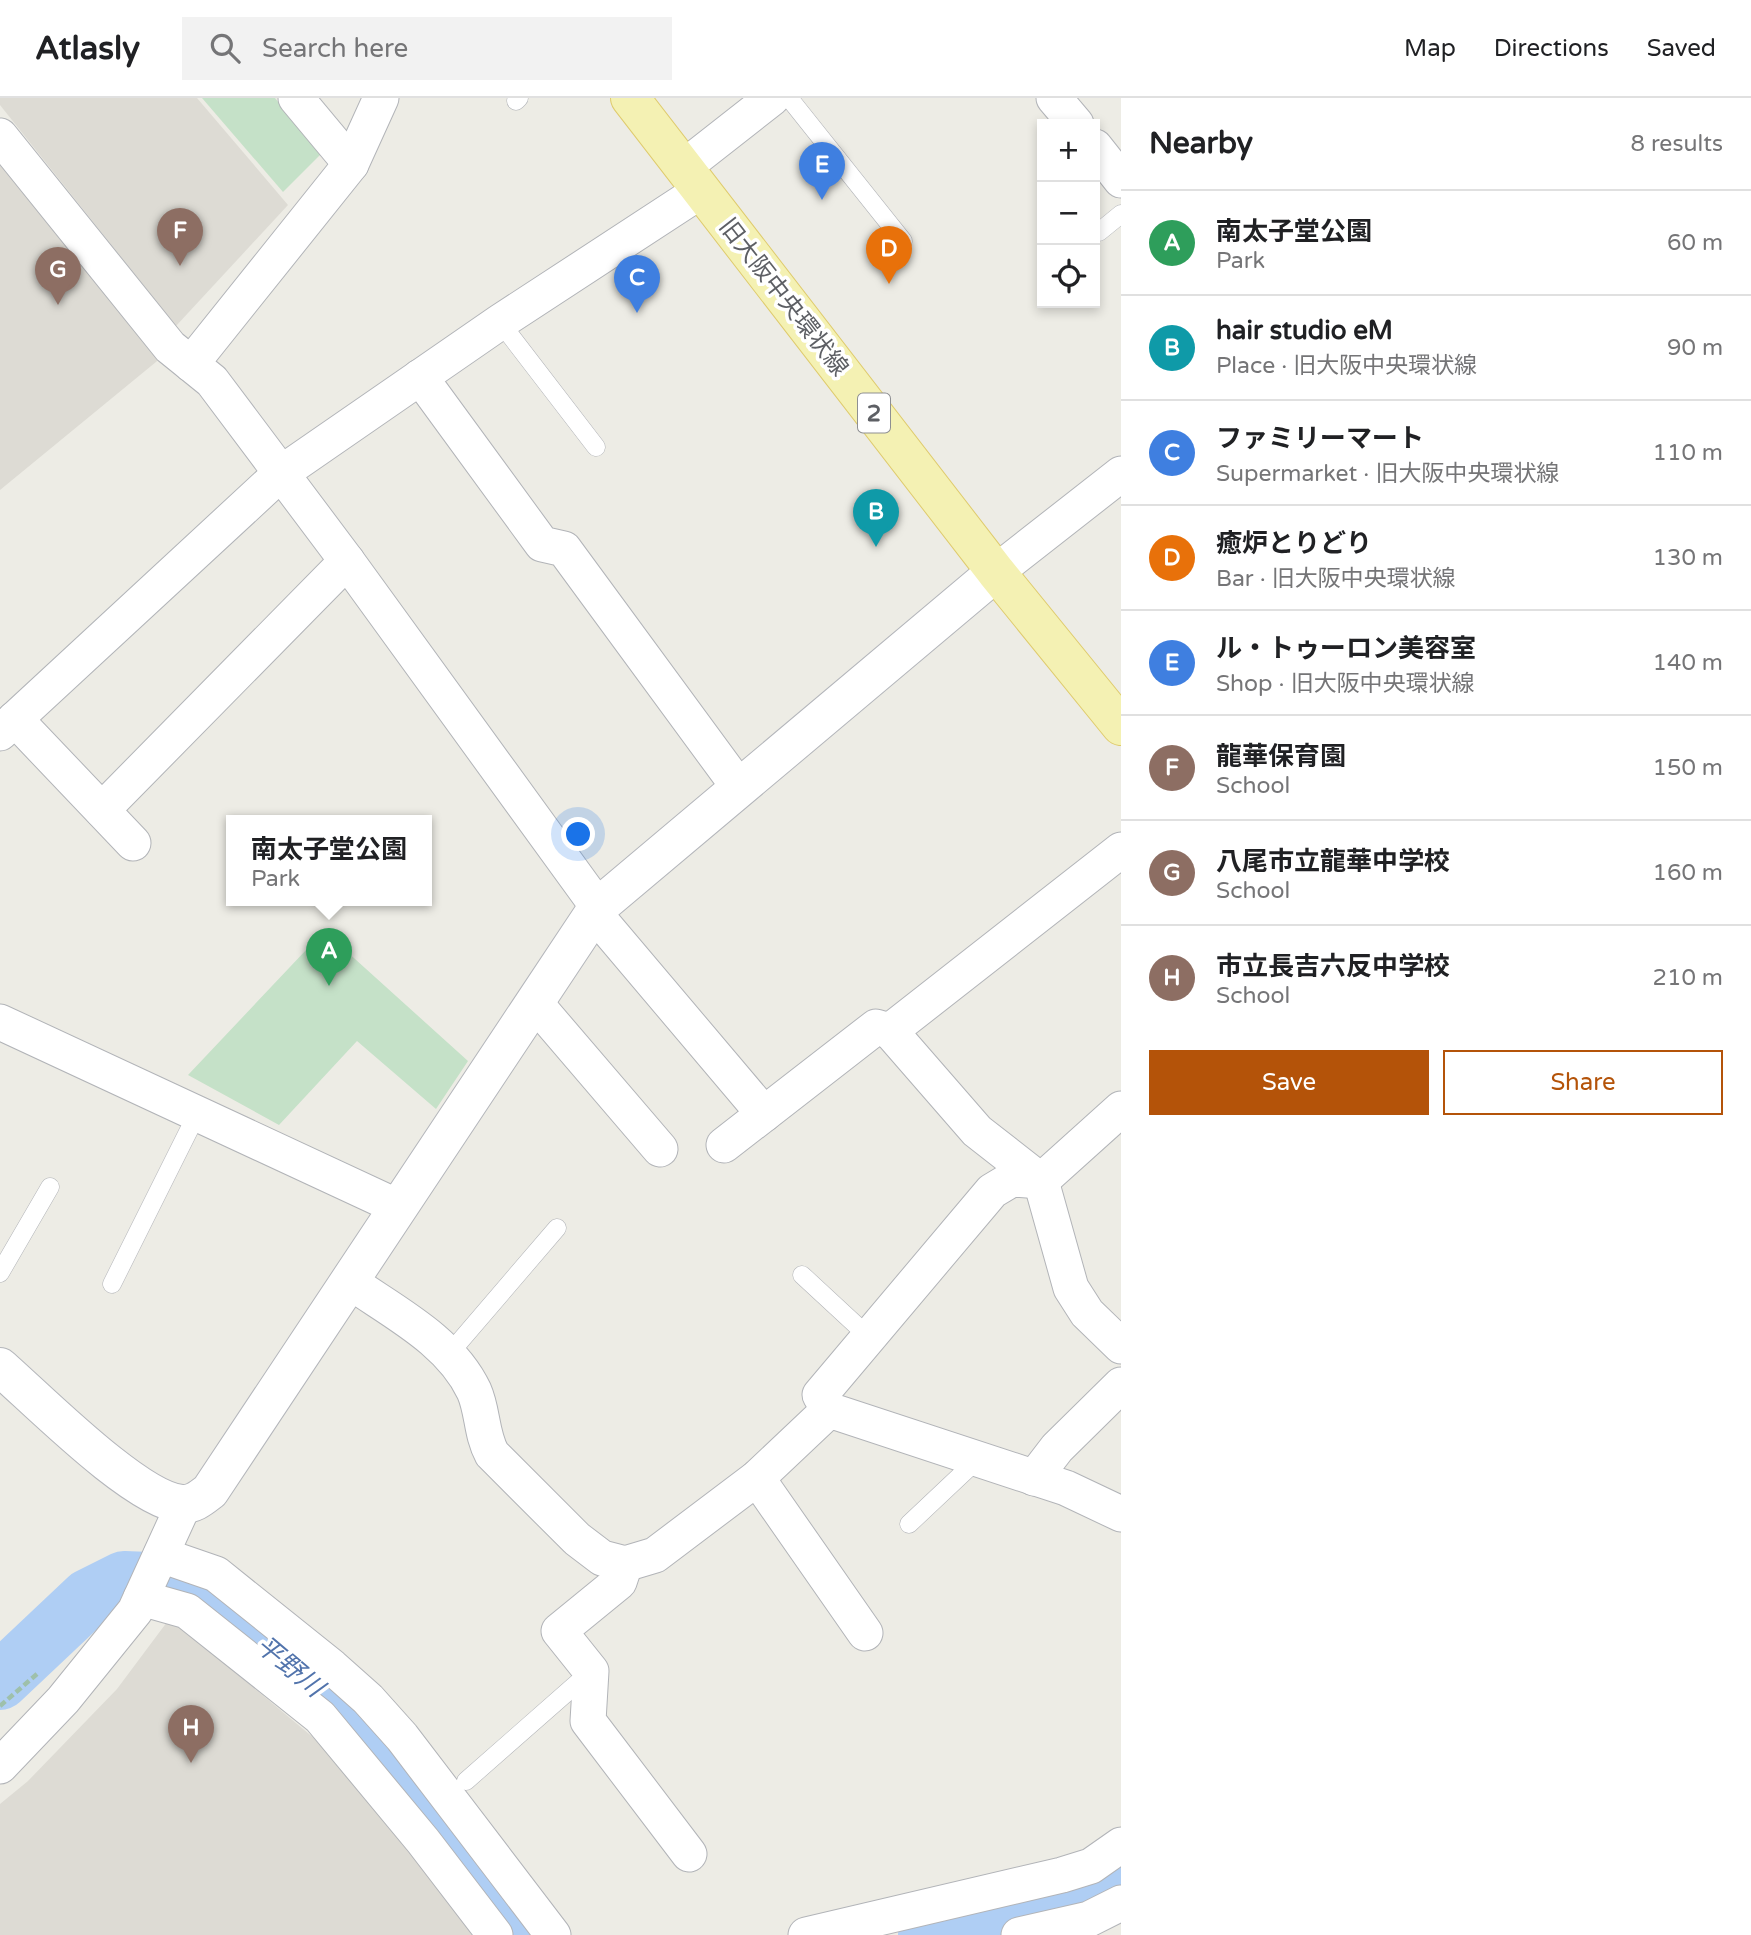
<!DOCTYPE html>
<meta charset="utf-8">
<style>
:root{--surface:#fff;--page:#f2f2f2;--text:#202124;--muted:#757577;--line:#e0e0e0;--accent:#b45309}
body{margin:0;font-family:"Varela Round","Noto Sans JP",sans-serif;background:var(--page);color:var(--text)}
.controls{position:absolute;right:21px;top:21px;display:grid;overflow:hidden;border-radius:0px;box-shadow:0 4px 10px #0003}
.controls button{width:63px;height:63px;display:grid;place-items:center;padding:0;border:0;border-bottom:2px solid var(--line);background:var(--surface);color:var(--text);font:35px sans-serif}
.you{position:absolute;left:579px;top:737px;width:24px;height:24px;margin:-18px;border:5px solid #fff;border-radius:50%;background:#1a73e8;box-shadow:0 0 0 10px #1a73e833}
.badge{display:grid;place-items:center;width:46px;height:46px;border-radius:50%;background:var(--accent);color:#fff;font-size:23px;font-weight:700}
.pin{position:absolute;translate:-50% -58px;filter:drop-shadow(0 2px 4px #0008)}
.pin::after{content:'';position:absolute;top:37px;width:24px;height:21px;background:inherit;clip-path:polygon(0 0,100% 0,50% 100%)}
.popup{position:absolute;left:226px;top:717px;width:206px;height:91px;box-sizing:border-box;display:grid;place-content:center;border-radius:0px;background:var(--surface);filter:drop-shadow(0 2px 5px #0005);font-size:23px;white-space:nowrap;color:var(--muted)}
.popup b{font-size:26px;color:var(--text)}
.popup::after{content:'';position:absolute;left:50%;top:100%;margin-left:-14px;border:14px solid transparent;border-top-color:var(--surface)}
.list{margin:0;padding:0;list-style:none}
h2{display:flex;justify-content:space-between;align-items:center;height:91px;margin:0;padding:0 28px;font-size:30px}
h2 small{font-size:23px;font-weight:400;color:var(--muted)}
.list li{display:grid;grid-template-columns:46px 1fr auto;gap:21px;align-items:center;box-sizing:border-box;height:105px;padding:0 28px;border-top:2px solid var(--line)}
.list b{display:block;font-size:26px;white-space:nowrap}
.list p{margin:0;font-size:23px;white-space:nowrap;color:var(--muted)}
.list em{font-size:23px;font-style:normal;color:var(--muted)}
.actions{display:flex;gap:14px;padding:21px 28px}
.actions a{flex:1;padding:16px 0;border:2px solid var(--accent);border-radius:0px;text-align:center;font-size:24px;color:var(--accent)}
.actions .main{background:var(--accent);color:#fff}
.icon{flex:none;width:38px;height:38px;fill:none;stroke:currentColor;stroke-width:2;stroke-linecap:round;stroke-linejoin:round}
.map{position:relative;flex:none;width:1121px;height:1837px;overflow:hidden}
header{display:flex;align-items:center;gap:42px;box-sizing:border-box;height:98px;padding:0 35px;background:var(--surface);border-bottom:2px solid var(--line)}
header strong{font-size:33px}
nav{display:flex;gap:38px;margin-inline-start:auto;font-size:24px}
.search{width:490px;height:63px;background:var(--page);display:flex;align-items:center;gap:18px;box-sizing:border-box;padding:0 24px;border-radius:0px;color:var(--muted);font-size:26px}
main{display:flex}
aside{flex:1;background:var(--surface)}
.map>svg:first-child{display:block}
</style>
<header>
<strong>Atlasly</strong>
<div class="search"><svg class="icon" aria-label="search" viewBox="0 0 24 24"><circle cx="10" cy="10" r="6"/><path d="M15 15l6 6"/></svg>Search here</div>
<nav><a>Map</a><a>Directions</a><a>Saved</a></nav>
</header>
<main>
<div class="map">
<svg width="1121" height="1837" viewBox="0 0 1121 1837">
<rect width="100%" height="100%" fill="#edece5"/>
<!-- education -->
<g fill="#dddbd4">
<path d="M0,0h197l91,107 -112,121 -176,-221z"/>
<path d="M0,61l70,93 92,105 -162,133z"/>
<path d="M170,1520l151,126 144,172 6,19h-471v-131l28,-23 89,-92z"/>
</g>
<!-- green -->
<g fill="#c5e1c8">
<path d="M202,0h73l46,56 -38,38z"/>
<path d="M324,833l144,130 -32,48 -79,-68 -78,84 -91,-50z"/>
</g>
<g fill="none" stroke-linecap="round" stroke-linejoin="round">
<!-- river -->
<g stroke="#afcef4" stroke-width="58">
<path d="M0,1583l88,-83 36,-18 50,2 29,11 130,108 43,46 144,188"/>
<path d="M927,1837c65,-14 139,-23 194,-61"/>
</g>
<!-- lane casing -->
<g stroke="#b2b4b8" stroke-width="19">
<g id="lane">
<path d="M789,0l114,143"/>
<path d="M516,3l3,-3"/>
<path d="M1099,134l22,-18"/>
<path d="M500,224l96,125"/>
<path d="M0,1175l50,-86"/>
<path d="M802,1177l67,62"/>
<path d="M112,1186l85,-170"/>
<path d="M449,1256l108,-126"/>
<path d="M909,1426l69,-65"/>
<path d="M466,1683l124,-109"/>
</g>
</g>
<!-- street casing -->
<g stroke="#b2b4b8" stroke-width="37">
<g id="street">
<path d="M296,0l55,66"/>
<path d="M1054,0l22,26"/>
<path d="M0,38l170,211 42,34 135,180 251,346"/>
<path d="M1095,49l26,33"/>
<path d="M684,69l88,-69"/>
<path d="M191,266l160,-200 30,-66"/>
<path d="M420,279l122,167 22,5 174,237"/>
<path d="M996,474l125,-98"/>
<path d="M15,621l118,124"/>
<path d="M0,635l280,-259 220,-152 202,-132"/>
<path d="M102,712l245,-249"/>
<path d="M594,815l170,201"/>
<path d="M535,905l125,146"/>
<path d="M0,924l398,185"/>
<path d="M890,933l87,100 64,50 30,107 16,25 34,33"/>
<path d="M724,1047l152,-118 14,4 231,-181"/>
<path d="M349,1183c44,31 101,59 125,110 9,20 7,43 18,63l85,85 25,19 23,6 30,-9 102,-77 72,-68 237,78 55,26"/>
<path d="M829,1312l-9,-15 172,-204 20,-12 29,2 80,-72"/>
<path d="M757,1380l108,155"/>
<path d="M1034,1380l23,-30 64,-63"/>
<path d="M161,1457l55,19 116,93 36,32 34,38 151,198"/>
<path d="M625,1466l-6,18 -60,49 32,40 -3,50 101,133"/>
<path d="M141,1500l46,13 133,106 103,124 72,94"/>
<path d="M0,1668l63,-66 72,-89 49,-107"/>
<path d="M806,1837l256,-60 29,-9 30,-21"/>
<path d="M1019,1837l70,-16 32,-16"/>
</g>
</g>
<!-- secondary casing -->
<g stroke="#b4b6bb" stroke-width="40">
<path id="secondary" d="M0,1269c38,33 135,132 181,137 12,1 20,-6 29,-13l388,-584 398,-335"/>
</g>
<!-- primary casing -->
<g stroke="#dfcb6d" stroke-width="40">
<path id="primary" d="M630,0l366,474 125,154"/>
</g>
<!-- path -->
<path stroke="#9ec0ab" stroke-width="4.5" stroke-dasharray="7 3.5" stroke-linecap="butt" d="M0,1608l37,-32"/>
<!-- lane -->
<use href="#lane" stroke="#fff" stroke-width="18"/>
<!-- street -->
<use href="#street" stroke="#fff" stroke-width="35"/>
<!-- secondary -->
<use href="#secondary" stroke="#fff" stroke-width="38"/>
<!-- primary -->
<use href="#primary" stroke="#f4f1b3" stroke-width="38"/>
</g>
<g text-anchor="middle" stroke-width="7" stroke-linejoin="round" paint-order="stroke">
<!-- shield labels -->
<rect fill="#fff" stroke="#8e8f92" stroke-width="2" x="858" y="295.5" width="32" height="39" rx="5"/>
<g font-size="23" font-weight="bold" fill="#5d5f64">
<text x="874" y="323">2</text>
</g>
<!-- street labels -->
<g font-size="24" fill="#5d5f64" stroke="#fff">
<text transform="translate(784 199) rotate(52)" y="8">旧大阪中央環状線</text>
</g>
<!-- water labels -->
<g font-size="26" font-style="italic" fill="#5274ac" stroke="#fff">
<text transform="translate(290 1568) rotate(40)" y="9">平野川</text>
</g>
</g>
</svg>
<div class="controls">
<button>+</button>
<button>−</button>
<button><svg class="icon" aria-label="locate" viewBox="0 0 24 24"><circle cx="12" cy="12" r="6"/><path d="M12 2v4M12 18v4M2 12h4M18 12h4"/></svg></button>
</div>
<div class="you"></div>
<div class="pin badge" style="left:329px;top:888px;background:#2e9e5b">A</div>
<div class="popup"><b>南太子堂公園</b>Park</div>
<div class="pin badge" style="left:876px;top:449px;background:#0f9aa8">B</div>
<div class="pin badge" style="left:637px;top:215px;background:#3f7fe0">C</div>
<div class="pin badge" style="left:889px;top:186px;background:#e8710a">D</div>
<div class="pin badge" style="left:822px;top:102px;background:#3f7fe0">E</div>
<div class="pin badge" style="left:180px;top:168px;background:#8d6e63">F</div>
<div class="pin badge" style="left:58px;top:207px;background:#8d6e63">G</div>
<div class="pin badge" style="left:191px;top:1665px;background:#8d6e63">H</div>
</div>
<aside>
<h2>Nearby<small>8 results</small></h2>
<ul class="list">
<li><span class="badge" style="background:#2e9e5b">A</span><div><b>南太子堂公園</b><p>Park</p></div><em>60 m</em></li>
<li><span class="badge" style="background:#0f9aa8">B</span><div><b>hair studio eM</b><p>Place · 旧大阪中央環状線</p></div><em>90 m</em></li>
<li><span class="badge" style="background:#3f7fe0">C</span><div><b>ファミリーマート</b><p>Supermarket · 旧大阪中央環状線</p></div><em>110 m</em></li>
<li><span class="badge" style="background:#e8710a">D</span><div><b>癒炉とりどり</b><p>Bar · 旧大阪中央環状線</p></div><em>130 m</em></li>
<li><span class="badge" style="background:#3f7fe0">E</span><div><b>ル・トゥーロン美容室</b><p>Shop · 旧大阪中央環状線</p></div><em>140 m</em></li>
<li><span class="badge" style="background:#8d6e63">F</span><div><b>龍華保育園</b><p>School</p></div><em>150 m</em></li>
<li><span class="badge" style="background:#8d6e63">G</span><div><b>八尾市立龍華中学校</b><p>School</p></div><em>160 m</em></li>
<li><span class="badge" style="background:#8d6e63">H</span><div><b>市立長吉六反中学校</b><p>School</p></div><em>210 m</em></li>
</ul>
<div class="actions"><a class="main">Save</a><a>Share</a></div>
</aside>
</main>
